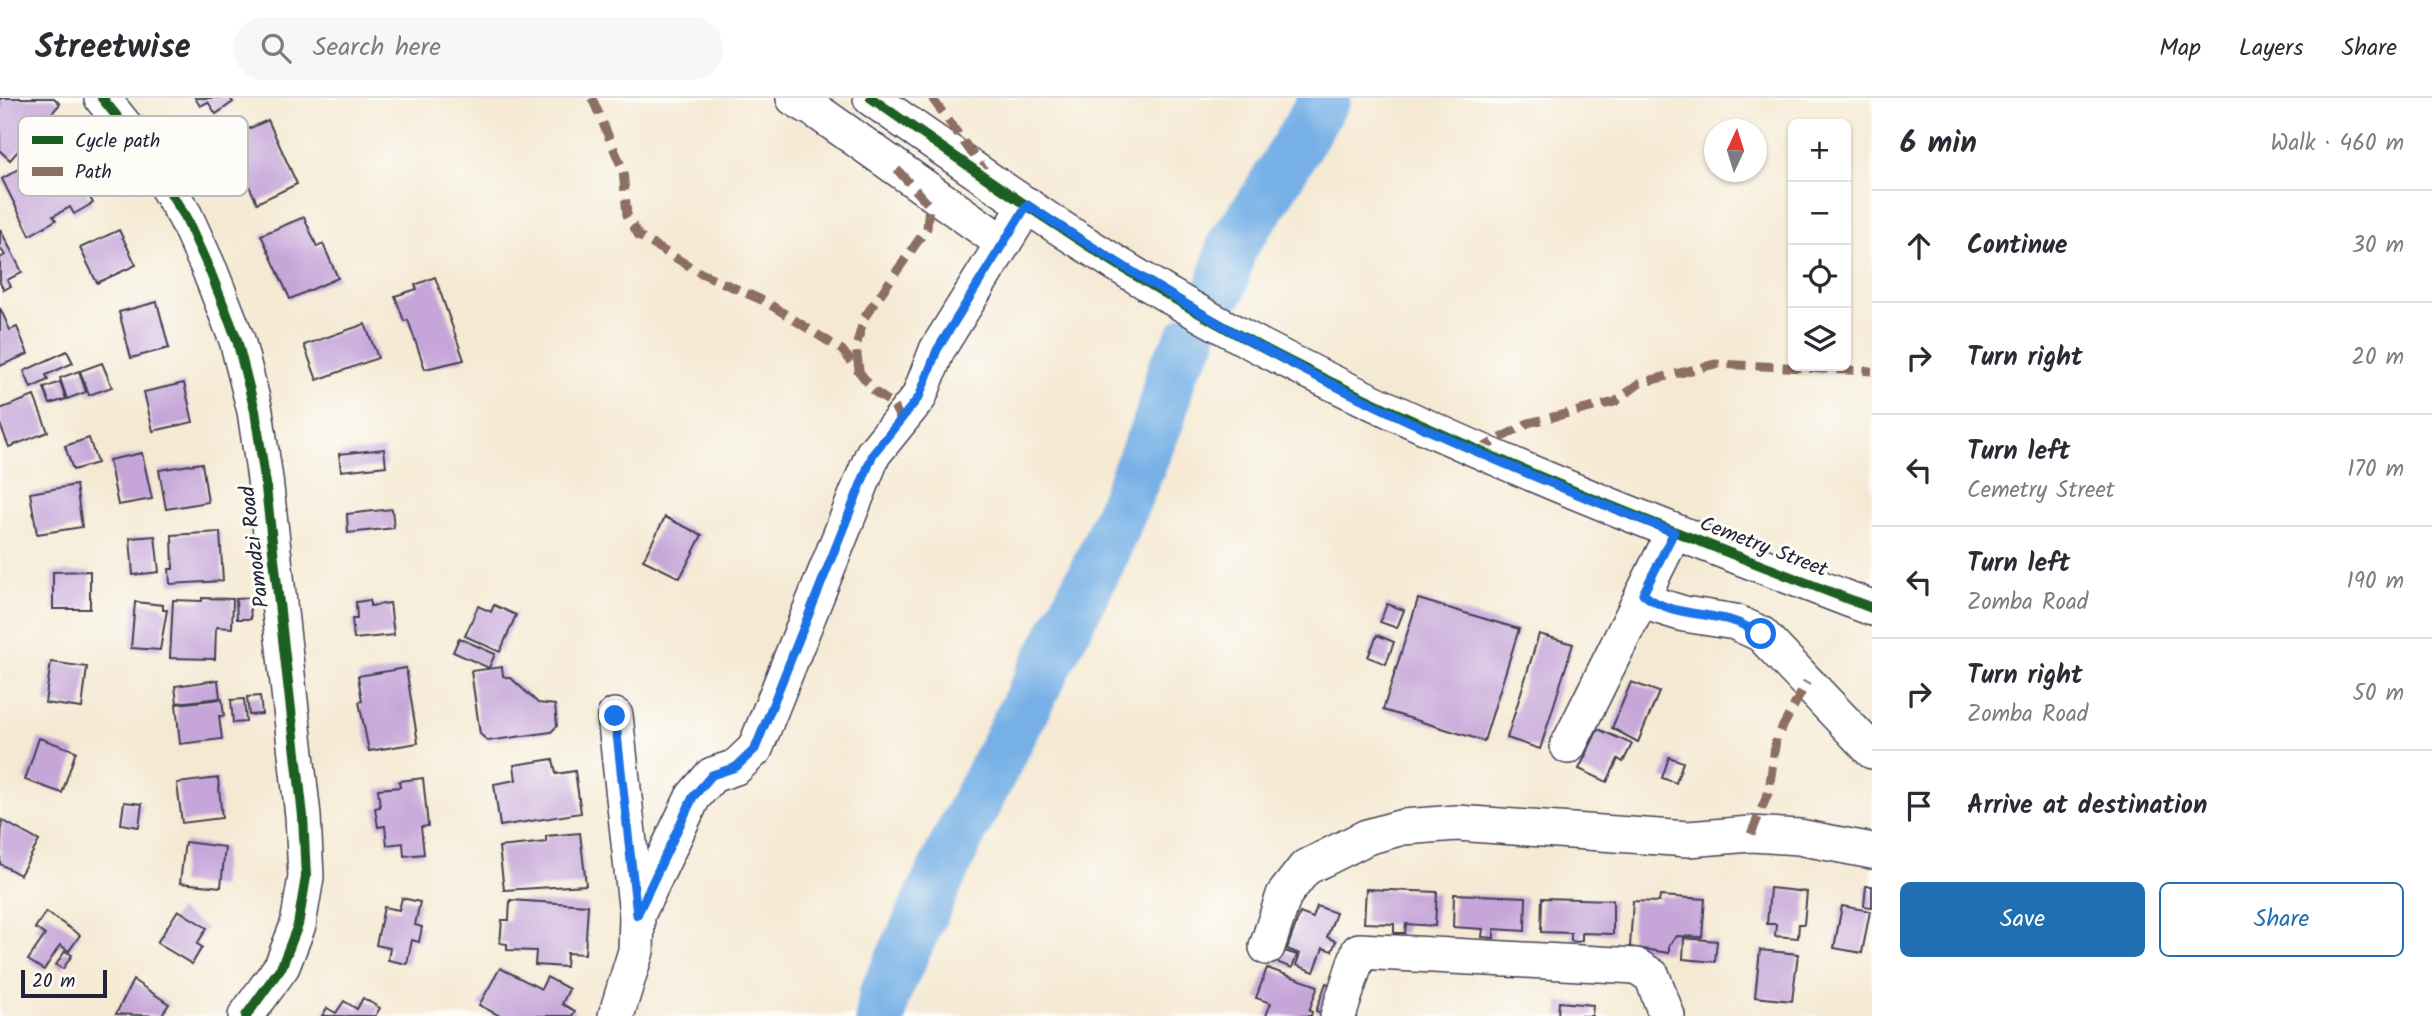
<!DOCTYPE html>
<meta charset="utf-8">
<style>
:root{--surface:#fff;--page:#f7f7f7;--text:#2b2b33;--muted:#7c7c81;--line:#e1e1e2;--accent:#1f6fb2}
body{margin:0;font-family:Kalam,sans-serif;background:var(--page);color:var(--text)}
.controls{position:absolute;right:21px;top:21px;display:grid;overflow:hidden;border-radius:10px;box-shadow:0 2px 5px #0004}
.controls button{width:63px;height:63px;display:grid;place-items:center;padding:0;border:0;border-bottom:2px solid var(--line);background:var(--surface);color:var(--text);font:35px sans-serif}
.compass{position:absolute;left:1704px;top:21px;width:63px;height:63px;border-radius:50%;background:var(--surface);box-shadow:0 2px 5px #0004;rotate:4deg}
.scale{position:absolute;left:21px;bottom:18px;width:86px;box-sizing:border-box;padding-left:7px;border:4px solid #22223b;border-top:0;font-size:19px;line-height:24px;white-space:nowrap;color:#22223b;-webkit-text-stroke:5px #fdfcf7;paint-order:stroke}
.stop{position:absolute;width:21px;height:21px;margin:-16px;border:5px solid #1a73e8;border-radius:50%;background:#fff}
.stop.end{background:#1a73e8;border-color:#fff;box-shadow:0 2px 7px #0008}
.list{margin:0;padding:0;list-style:none}
h2{display:flex;justify-content:space-between;align-items:center;height:91px;margin:0;padding:0 28px;font-size:30px}
h2 small{font-size:23px;font-weight:400;color:var(--muted)}
.list li{display:grid;grid-template-columns:46px 1fr auto;gap:21px;align-items:center;box-sizing:border-box;height:112px;padding:0 28px;border-top:2px solid var(--line)}
.list b{display:block;font-size:26px;white-space:nowrap}
.list p{margin:0;font-size:23px;white-space:nowrap;color:var(--muted)}
.list em{font-size:23px;font-style:normal;color:var(--muted)}
.actions{display:flex;gap:14px;padding:21px 28px}
.actions a{flex:1;padding:16px 0;border:2px solid var(--accent);border-radius:10px;text-align:center;font-size:24px;color:var(--accent)}
.actions .main{background:var(--accent);color:#fff}
.icon{flex:none;width:38px;height:38px;fill:none;stroke:currentColor;stroke-width:2;stroke-linecap:round;stroke-linejoin:round}
.map{position:relative;flex:none;width:1872px;height:918px;overflow:hidden}
header{display:flex;align-items:center;gap:42px;box-sizing:border-box;height:98px;padding:0 35px;background:var(--surface);border-bottom:2px solid var(--line)}
header strong{font-size:33px}
nav{display:flex;gap:38px;margin-inline-start:auto;font-size:24px}
.search{width:490px;height:63px;background:var(--page);display:flex;align-items:center;gap:18px;box-sizing:border-box;padding:0 24px;border-radius:38px;color:var(--muted);font-size:26px}
main{display:flex}
aside{flex:1;background:var(--surface)}
.map>svg:first-child{display:block}
</style>
<header>
<strong>Streetwise</strong>
<div class="search"><svg class="icon" aria-label="search" viewBox="0 0 24 24"><circle cx="10" cy="10" r="6"/><path d="M15 15l6 6"/></svg>Search here</div>
<nav><a>Map</a><a>Layers</a><a>Share</a></nav>
</header>
<main>
<div class="map">
<svg width="1872" height="918" viewBox="0 0 1872 918">
<rect width="100%" height="100%" fill="#fdfcf7"/>
<filter id="ink" filterUnits="userSpaceOnUse"><feTurbulence type="fractalNoise" baseFrequency=".0143" numOctaves="2"/><feDisplacementMap in="SourceGraphic" scale="14" xChannelSelector="R" yChannelSelector="G"/><feConvolveMatrix kernelMatrix="1 2 1 2 8 2 1 2 1" color-interpolation-filters="sRGB"/></filter>
<filter id="wash" filterUnits="userSpaceOnUse"><feTurbulence type="fractalNoise" baseFrequency=".00686" numOctaves="4" result="noise"/><feDisplacementMap in="SourceGraphic" scale="28" xChannelSelector="R" yChannelSelector="G"/><feGaussianBlur stdDeviation="1.57" result="paint"/><feColorMatrix in="noise" values="0 0 0 0 0 0 0 0 0 0 0 0 0 0 0 0 0 1.4 0 .05"/><feComposite in="paint" operator="in"/></filter>
<g filter="url(#wash)">
<rect width="100%" height="100%" fill="#f5e9d3"/>
<g fill="none" stroke-linecap="round" stroke-linejoin="round">
<!-- river -->
<g stroke="#76b0e6" stroke-width="51">
<path d="M1221,190l11,-43 31,-43 62,-104"/>
<path d="M881,918l3,-21 77,-163 140,-273 59,-141 12,-47 19,-32"/>
</g>
</g>
<g id="blocks">
<!-- building -->
<g fill="#c6a6d9">
<path d="M0,0h54l6,6 -50,56 -10,-9z"/>
<path d="M195,0h35l3,4 -17,12 -8,-12 -8,4z"/>
<path d="M268,22l29,64 -40,19 -18,-39 -8,4 -12,-26z"/>
<path d="M62,40l21,36 -5,3 15,26 -19,11 -4,-7 -17,9 3,4 -26,15 -28,-56 27,-16 -2,-6z"/>
<path d="M304,119l13,30 6,-3 15,34 -48,21 -29,-64z"/>
<path d="M0,131l22,43 -15,8 4,6 -7,4 -4,-7v-25l5,-3 -5,-7z"/>
<path d="M119,132l17,35 -39,18 -17,-35z"/>
<path d="M435,179l29,83 -39,9 -17,-49 -4,1 -9,-25 22,-7 -2,-4z"/>
<path d="M157,204l12,46 -38,10 -12,-46z"/>
<path d="M0,210l10,22 7,-3 11,27 -28,12z"/>
<path d="M365,226l13,34 -61,22 -13,-35z"/>
<path d="M67,253l6,12 -27,12 2,5 -17,8 -7,-17z"/>
<path d="M102,265l10,24 -23,8 -9,-24z"/>
<path d="M79,273l7,21 -19,7 -7,-21z"/>
<path d="M60,284l6,17 -16,5 -6,-16z"/>
<path d="M184,285l9,39 -40,9 -9,-39z"/>
<path d="M34,298l14,36 -39,15 -9,-23v-15z"/>
<path d="M89,340l8,25 -24,7 -8,-24z"/>
<path d="M384,351l2,17 -45,5 -2,-17z"/>
<path d="M142,355l10,46 -34,6 -9,-45z"/>
<path d="M202,365l6,39 -42,7 -7,-39z"/>
<path d="M76,387l6,42 -45,7 -7,-41z"/>
<path d="M392,411l2,19 -46,5 -1,-19z"/>
<path d="M665,419l37,18 -22,43 -37,-18z"/>
<path d="M220,434l3,49 -53,3 -1,-15h4l-1,-34z"/>
<path d="M155,438l4,36 -26,3 -3,-37z"/>
<path d="M90,473v38h-37v-37z"/>
<path d="M202,500l31,1 -1,29 -16,-1 -1,32 -45,-1 3,-58 29,1z"/>
<path d="M249,500l2,21h-14l-1,-20z"/>
<path d="M1418,501l101,30 -35,112 -101,-31z"/>
<path d="M370,502v6l20,-3 4,32 -40,4 -2,-20h5l-1,-17z"/>
<path d="M135,504l28,3v5h4l-7,40 -29,-2z"/>
<path d="M1387,506l17,6 -7,18 -17,-6z"/>
<path d="M494,507l22,10 -16,37 -35,-16 13,-30 13,6z"/>
<path d="M1539,536l34,10 -33,105 -33,-11z"/>
<path d="M1377,537l17,7 -8,22 -18,-7z"/>
<path d="M459,540l36,16 -6,14 -36,-16z"/>
<path d="M51,564l36,5 -5,41 -37,-5z"/>
<path d="M502,569l1,9 9,3 26,24 17,2 2,21 -6,6 -63,9 -8,-7 -9,-63z"/>
<path d="M406,570l12,75 -49,8 -10,-49 3,-1 -4,-25z"/>
<path d="M218,582l2,18 -43,5 -2,-17z"/>
<path d="M1631,584l28,10 -21,50 -26,-14z"/>
<path d="M260,598l2,18 -13,1 -2,-18z"/>
<path d="M222,601l2,17h-5l3,23 -42,5 -4,-40z"/>
<path d="M244,601l2,23 -13,1 -2,-23z"/>
<path d="M1598,631l34,15 -9,18 -5,-3 -11,23 -28,-13z"/>
<path d="M39,640l37,13 -14,42 -37,-13z"/>
<path d="M1669,659l14,5 -7,21 -14,-5z"/>
<path d="M553,661l3,15 19,-3 6,42 -81,13 -6,-42 22,-4 -2,-15z"/>
<path d="M218,680l4,40 -40,5 -5,-40z"/>
<path d="M423,680l5,48 -7,1 3,27 -20,2 -1,-13 -16,2 -2,-19 -7,1 -3,-19 5,-1 -2,-18 22,-2 -1,-6z"/>
<path d="M124,704l18,2 -3,23 -18,-3z"/>
<path d="M2,722l37,21 -19,34 -20,-11z"/>
<path d="M580,735l6,52 -82,5 -5,-43 47,-5v-6z"/>
<path d="M185,744l40,5 -4,40 -41,-4z"/>
<path d="M1866,788h6v21l-8,-1z"/>
<path d="M1770,790l37,4 -3,32h-5l-1,14 -23,-2 1,-12h-9z"/>
<path d="M1366,791l71,3 -2,34 -29,-2 -1,9h-11v-9l-30,-1z"/>
<path d="M1454,796l72,3 -1,34 -31,-2v9l-12,-1 1,-8 -30,-2z"/>
<path d="M1660,798l45,3 -3,38 -25,-1 -8,9v8l-39,-6 3,-46 26,1z"/>
<path d="M402,800l18,4 -5,23 7,2 -3,15 -7,-2 -5,24 -19,-4 2,-12 -14,-3 8,-38 15,3z"/>
<path d="M1542,800l71,2v34l-31,-1v8l-5,1 -6,-1v-8l-30,-1z"/>
<path d="M510,802l78,5 -3,49 -18,-1 -1,14 -31,-2 1,-14 -29,-1v-6l-7,-1 2,-23h7z"/>
<path d="M1317,808l19,7 -9,24 9,4 -4,10 -9,-3 -9,24 -18,-7 4,-11 -13,-5 13,-36 13,5z"/>
<path d="M1842,808l28,5 -8,42 -28,-5z"/>
<path d="M178,812l29,18 -10,16 5,3 -10,17 -35,-21z"/>
<path d="M46,814l34,23 -11,16 -9,-6 -16,25 -16,-10 17,-25 -10,-7z"/>
<path d="M1684,840l33,3 -2,21 -32,-3z"/>
<path d="M1275,850l22,7 -5,13 -21,-8z"/>
<path d="M1760,852l38,4 -6,47 -37,-4z"/>
<path d="M65,853l7,4 -9,14 -7,-4z"/>
<path d="M500,870l41,21 6,-12 22,12 -7,15 13,7 -3,5h-72l-21,-11z"/>
<path d="M1267,870l51,18 -9,25 3,1 -1,4h-45l5,-13 -15,-5z"/>
<path d="M133,882l36,24 -8,12 -45,-2z"/>
<path d="M1326,885l12,5 -10,28 -12,-5z"/>
<path d="M363,900l17,10 -5,8h-53l5,-8 9,5 8,-12 13,8z"/>
<path d="M1559,904l34,3 -1,11h-34z"/>
</g>
</g>
</g>
<g filter="url(#ink)">
<use href="#blocks" fill-opacity="0" stroke="#424052" stroke-width="2"/>
<g fill="none" stroke-linecap="round" stroke-linejoin="round">
<!-- minor casing -->
<g stroke="#424052" stroke-width="38">
<g id="minor">
<path d="M102,0l42,52 41,66 25,55 27,69 18,71 10,68 38,337 3,61 -8,48 -16,41 -36,50"/>
<path d="M794,0l21,12 188,133"/>
<path d="M871,0c121,85 245,172 377,242 201,106 412,187 624,268"/>
<path d="M1643,496l15,12 26,8 51,8 26,12 111,117"/>
<path d="M615,618l22,199 -1,36 -20,65"/>
<path d="M1568,648l106,-214"/>
<path d="M637,817l56,-118 19,-22 24,-8 19,-18 118,-295 46,-57 18,-47 90,-145"/>
<path d="M1267,849l17,-52 21,-27 62,-31 36,-10 54,-4 231,16 63,-5 48,3 73,14"/>
<path d="M1338,918l21,-65 277,15 16,10 15,40"/>
</g>
</g>
<!-- minor -->
<use href="#minor" stroke="#fff" stroke-width="35"/>
<!-- quiet -->
<g stroke="#8d6e63" stroke-width="9" stroke-dasharray="18 9" stroke-linecap="butt">
<path d="M592,0l31,72 4,45 12,21 62,37 65,29 76,48 33,42 18,12 8,16"/>
<path d="M932,0l52,72"/>
<path d="M859,272l-3,-23 8,-29 63,-90 2,-23 -36,-40"/>
<path d="M1477,353l51,-28 87,-21 25,-19 75,-19 157,7"/>
<path d="M1751,736l18,-43 7,-52 31,-57"/>
</g>
<!-- cycleway casing -->
<g stroke="#fdfcf7" stroke-width="15">
<g id="cycleway">
<path d="M102,0l42,52 41,66 25,55 27,69 18,71 10,68 38,337 3,61 -8,48 -16,41 -36,50"/>
<path d="M871,0c121,85 245,172 377,242 201,106 412,187 624,268"/>
</g>
</g>
<!-- cycleway -->
<use href="#cycleway" stroke="#1b5e20" stroke-width="10"/>
</g>
</g>
<g fill="none" stroke-linecap="round" stroke-linejoin="round" filter="url(#ink)">
<!-- route -->
<path stroke="#1a73e8" stroke-width="9" d="M615,618l22,199 56,-118 19,-22 24,-8 19,-18 118,-295 46,-57 18,-47 90,-145c71,46 143,91 217,133 137,76 283,138 430,194l-31,62c29,23 60,17 93,28 8,3 17,8 25,12"/>
</g>
<g text-anchor="middle" stroke-width="6" stroke-linejoin="round" paint-order="stroke">
<!-- street labels -->
<g font-size="21" fill="#22223b" stroke="#fdfcf7">
<text transform="translate(1764 448) rotate(21)" y="7">Cemetry Street</text>
<text transform="translate(254 449) rotate(-97)" y="7">Pamodzi Road</text>
</g>
</g>
<!-- legend -->
<rect x="18" y="18" width="230" height="80" rx="10" fill="#fdfcf7" stroke="#bbbbbf" stroke-width="2"/>
<rect x="32" y="38" width="31" height="8" fill="#1b5e20"/>
<rect x="32" y="69" width="31" height="9" fill="#8d6e63"/>
<g font-size="19" fill="#22223b">
<text x="75" y="49">Cycle path</text>
<text x="75" y="80">Path</text>
</g>
</svg>
<div class="controls">
<button>+</button>
<button>−</button>
<button><svg class="icon" aria-label="locate" viewBox="0 0 24 24"><circle cx="12" cy="12" r="6"/><path d="M12 2v4M12 18v4M2 12h4M18 12h4"/></svg></button>
<button><svg class="icon" aria-label="layers" viewBox="0 0 24 24"><path d="M12 4l9 5-9 5-9-5zM3 14l9 5 9-5"/></svg></button>
</div>
<svg class="compass" viewBox="-18 -18 36 36"><path d="M0-13l5 13h-10z" fill="#e53935"/><path d="M0 13l5-13h-10z" fill="#7c7c81"/></svg>
<div class="scale">20 m</div>
<div class="stop" style="left:1761px;top:536px"></div>
<div class="stop end" style="left:615px;top:618px"></div>
</div>
<aside>
<h2>6 min<small>Walk · 460 m</small></h2>
<ul class="list">
<li><svg class="icon" aria-label="ahead" viewBox="0 0 24 24"><path d="M12 20V5M6 11l6-6 6 6"/></svg><div><b>Continue</b></div><em>30 m</em></li>
<li><svg class="icon" aria-label="right" viewBox="0 0 24 24"><path d="M7 20v-9h11M14 6l5 5-5 5"/></svg><div><b>Turn right</b></div><em>20 m</em></li>
<li><svg class="icon" aria-label="left" viewBox="0 0 24 24"><path d="M17 20v-9H6M10 6l-5 5 5 5"/></svg><div><b>Turn left</b><p>Cemetry Street</p></div><em>170 m</em></li>
<li><svg class="icon" aria-label="left" viewBox="0 0 24 24"><path d="M17 20v-9H6M10 6l-5 5 5 5"/></svg><div><b>Turn left</b><p>Zomba Road</p></div><em>190 m</em></li>
<li><svg class="icon" aria-label="right" viewBox="0 0 24 24"><path d="M7 20v-9h11M14 6l5 5-5 5"/></svg><div><b>Turn right</b><p>Zomba Road</p></div><em>50 m</em></li>
<li><svg class="icon" aria-label="arrive" viewBox="0 0 24 24"><path d="M6 21V4h12l-3 4 3 4H6"/></svg><div><b>Arrive at destination</b></div></li>
</ul>
<div class="actions"><a class="main">Save</a><a>Share</a></div>
</aside>
</main>
